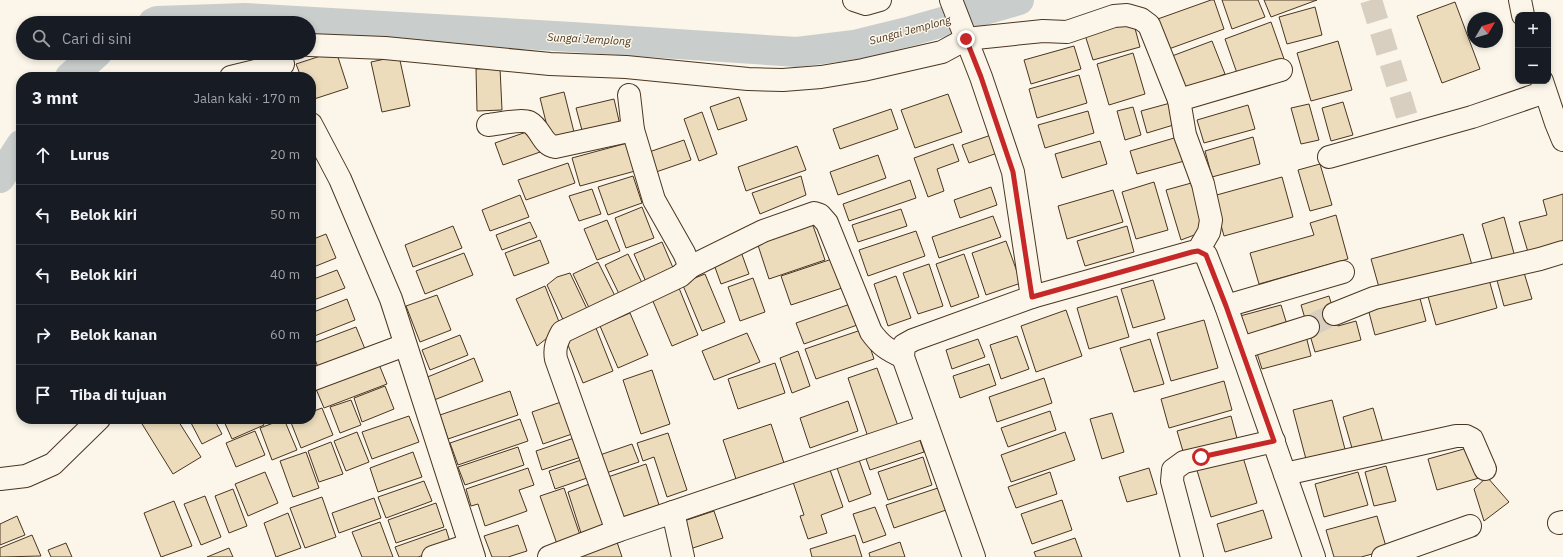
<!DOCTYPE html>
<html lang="id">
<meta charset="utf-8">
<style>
:root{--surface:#171b24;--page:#20242c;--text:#f1f3f6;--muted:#9ea1a6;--line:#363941}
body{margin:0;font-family:"IBM Plex Sans",sans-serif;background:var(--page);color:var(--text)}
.controls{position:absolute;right:12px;top:12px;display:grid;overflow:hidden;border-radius:8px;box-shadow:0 2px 6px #0003}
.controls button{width:36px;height:36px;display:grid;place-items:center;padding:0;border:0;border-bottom:1px solid var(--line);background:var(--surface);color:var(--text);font:20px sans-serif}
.compass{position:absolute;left:1467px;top:12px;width:36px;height:36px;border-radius:50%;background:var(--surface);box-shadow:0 2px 6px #0003;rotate:52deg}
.stop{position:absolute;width:12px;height:12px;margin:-9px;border:3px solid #c62828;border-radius:50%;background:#fff}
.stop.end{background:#c62828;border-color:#fff;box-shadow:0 1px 4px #0008}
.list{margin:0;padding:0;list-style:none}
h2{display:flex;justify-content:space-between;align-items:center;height:52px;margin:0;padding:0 16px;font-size:17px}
h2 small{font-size:13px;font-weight:400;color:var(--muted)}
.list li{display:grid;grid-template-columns:26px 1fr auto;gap:12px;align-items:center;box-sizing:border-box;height:60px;padding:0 16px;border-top:1px solid var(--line)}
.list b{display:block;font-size:15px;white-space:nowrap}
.list em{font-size:13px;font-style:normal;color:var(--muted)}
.icon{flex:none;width:22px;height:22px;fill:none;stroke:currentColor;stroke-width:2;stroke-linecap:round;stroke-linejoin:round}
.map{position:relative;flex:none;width:1563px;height:557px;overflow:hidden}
.search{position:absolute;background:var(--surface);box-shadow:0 2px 6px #0003;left:16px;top:16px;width:300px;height:44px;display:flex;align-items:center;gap:10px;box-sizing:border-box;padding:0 14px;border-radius:22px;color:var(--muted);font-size:15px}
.panel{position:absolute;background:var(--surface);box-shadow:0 2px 6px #0003;left:16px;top:72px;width:300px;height:352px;border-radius:16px}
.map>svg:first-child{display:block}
</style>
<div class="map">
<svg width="1563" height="557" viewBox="0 0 1563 557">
<rect width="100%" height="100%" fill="#fbf6e9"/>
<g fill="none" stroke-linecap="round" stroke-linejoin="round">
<!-- canal -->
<g stroke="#c9cecd" stroke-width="30">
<path d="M153,23l4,-2 88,-3 327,19 225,15 57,-7 57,-14 108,-31"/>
<path d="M70,77l27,-24"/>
<path d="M0,178l21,-33"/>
</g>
</g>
<!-- building -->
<g fill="#ecdcbc" stroke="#4a3520">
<path d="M1211,0h3l10,29 -58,21 -11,-30z"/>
<path d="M1222,0h36l7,17 -33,12z"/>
<path d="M1264,0h53l-46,17z"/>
<path d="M1455,2l25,67 -38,14 -25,-67z"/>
<path d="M1315,7l7,28 -35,9 -8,-27z"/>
<path d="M1133,21l7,26 -47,13 -8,-25z"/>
<path d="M1271,22l13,37 -46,17 -13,-37z"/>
<path d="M1212,41l13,33 -40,16 -13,-34z"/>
<path d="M1338,41l14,49 -41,11 -14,-48z"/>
<path d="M1074,46l7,23 -50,15 -7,-24z"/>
<path d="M336,51l12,37 -37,12v-23h-10l-5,-13z"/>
<path d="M1133,53l12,41 -36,11 -12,-41z"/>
<path d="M399,56l11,50 -28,6 -11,-50z"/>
<path d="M500,68l2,42 -25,1 -1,-42z"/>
<path d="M1079,75l8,28 -50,15 -8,-29z"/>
<path d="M564,92l10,40 -24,6 -10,-40z"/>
<path d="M948,94l14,38 -47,16 -14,-38z"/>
<path d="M739,97l8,23 -29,10 -8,-23z"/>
<path d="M614,99l6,26 -37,9 -7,-26z"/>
<path d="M1174,102l6,21 -33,10 -6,-22z"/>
<path d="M1343,102l10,33 -22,6 -9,-33z"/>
<path d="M1309,104l10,36 -18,4 -10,-36z"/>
<path d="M1248,105l7,24 -51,14 -7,-23z"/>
<path d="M1133,107l8,28 -16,5 -8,-29z"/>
<path d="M891,109l7,20 -58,20 -7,-20z"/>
<path d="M1088,111l6,22 -49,15 -7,-23z"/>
<path d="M702,112l15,42 -18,7 -15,-42z"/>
<path d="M535,129l8,22 -40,14 -8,-22z"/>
<path d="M997,133l6,18 -34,12 -7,-18z"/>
<path d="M1181,136l7,24 -51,14 -7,-23z"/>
<path d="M1253,137l7,27 -48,13 -7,-26z"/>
<path d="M684,140l7,20 -35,12 -7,-20z"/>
<path d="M1100,141l7,23 -45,14 -7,-24z"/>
<path d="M631,142l8,28 -59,16 -8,-28z"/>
<path d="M953,144l6,17 -22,8 7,22 -16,6 -14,-39z"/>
<path d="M797,146l9,24 -60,21 -8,-24z"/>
<path d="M878,155l8,23 -48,17 -8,-23z"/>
<path d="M568,163l7,20 -49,17 -8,-20z"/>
<path d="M1320,164l12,41 -22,6 -12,-41z"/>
<path d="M633,176l9,27 -34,12 -10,-28z"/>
<path d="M801,176l5,19 -46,19 -8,-21z"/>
<path d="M1282,177l11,40 -69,19 -11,-40z"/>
<path d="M910,180l6,18 -67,23 -6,-17z"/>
<path d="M1154,182l14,48 -32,9 -14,-47z"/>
<path d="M1195,182l10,49 -24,9 -15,-50z"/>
<path d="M991,187l6,18 -37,13 -6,-18z"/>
<path d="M592,189l9,25 -22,7 -10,-25z"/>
<path d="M1113,190l10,32 -56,17 -9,-33z"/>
<path d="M1563,194v49l-35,9 -9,-30 28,-7 -4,-15z"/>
<path d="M520,195l9,22 -39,14 -8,-21z"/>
<path d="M642,207l12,31 -28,10 -11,-30z"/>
<path d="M901,209l6,17 -49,16 -6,-17z"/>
<path d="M1336,215l12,44 -89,25 -9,-31 64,-18 -4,-12z"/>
<path d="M993,216l8,21 -62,21 -7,-21z"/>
<path d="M810,217l15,43 -56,19 -14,-43z"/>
<path d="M1504,217l11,40 -22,5 -11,-38z"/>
<path d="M607,220l13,31 -23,9 -13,-31z"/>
<path d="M530,222l7,15 -35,13 -6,-15z"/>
<path d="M453,226l9,22 -49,19 -8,-22z"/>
<path d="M1127,226l7,26 -49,14 -8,-25z"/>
<path d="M916,231l9,25 -57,20 -9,-26z"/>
<path d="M326,234l10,24 -25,10v-28z"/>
<path d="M1463,234l9,31 -92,26 -9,-32z"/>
<path d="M540,240l9,23 -35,13 -9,-23z"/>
<path d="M1006,241l15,42 -35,12 -14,-42z"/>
<path d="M662,242l12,28 -28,12 -12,-28z"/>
<path d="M740,249l9,25 -28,10 -9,-25z"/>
<path d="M464,253l9,22 -48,19 -9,-23z"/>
<path d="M628,254l16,33 -23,11 -16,-33z"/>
<path d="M964,254l15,43 -28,10 -15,-43z"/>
<path d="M838,257l10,29 -57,19 -10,-29z"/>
<path d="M598,262l20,40 -26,12 -19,-40z"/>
<path d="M929,264l14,42 -25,8 -15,-41z"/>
<path d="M1522,266l10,33 -28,7 -9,-33z"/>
<path d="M337,270l8,18 -34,13v-21z"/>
<path d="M570,273l19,40 -24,11 -18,-39 10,-8z"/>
<path d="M705,274l20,48 -23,9 -20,-48z"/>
<path d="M896,276l15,42 -23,8 -14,-42z"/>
<path d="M1488,276l9,32 -61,17 -9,-32z"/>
<path d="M753,278l12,34 -25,9 -12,-34z"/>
<path d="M1153,280l12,39 -32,9 -12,-39z"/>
<path d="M545,286l16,41 -24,19 -21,-47z"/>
<path d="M679,288l19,47 -26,11 -20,-47z"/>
<path d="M1418,291l8,30 -51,14 -8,-30z"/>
<path d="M437,295l14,35 -31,12 -14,-36z"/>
<path d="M1117,296l12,41 -40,12 -12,-41z"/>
<path d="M1329,296l9,30 18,-5 5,19 -46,12 -14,-47z"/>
<path d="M347,299l8,21 -43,17 -1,-24z"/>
<path d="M853,303l7,21 -56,20 -8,-21z"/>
<path d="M1281,305l7,23 -41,12 -7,-24z"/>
<path d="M1066,310l16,46 -46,16 -15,-46z"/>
<path d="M630,313l18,42 -30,13 -18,-42z"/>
<path d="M1204,320l14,48 -47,13 -14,-48z"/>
<path d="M594,323l19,48 -30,12 -19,-48z"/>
<path d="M356,327l9,22 -47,18 -7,-17v-6z"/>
<path d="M864,329l10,30 -58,20 -11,-30z"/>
<path d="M747,333l13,29 -46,18 -12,-29z"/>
<path d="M460,335l8,20 -38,15 -8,-20z"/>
<path d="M1017,336l12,33 -28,10 -11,-34z"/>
<path d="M1306,336l5,20 -49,13 -6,-19z"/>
<path d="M978,339l7,18 -33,12 -6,-19z"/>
<path d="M1150,339l14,45 -30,8 -14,-44z"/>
<path d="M798,351l12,35 -18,7 -12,-35z"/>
<path d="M376,357l11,27 -63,24 -11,-26z"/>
<path d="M474,358l9,23 -49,19 -9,-22z"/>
<path d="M775,363l10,30 -47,16 -10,-30z"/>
<path d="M989,364l7,21 -36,13 -7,-22z"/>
<path d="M877,368l21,58 -30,11 -20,-59z"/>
<path d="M652,370l18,54 -29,10 -18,-54z"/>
<path d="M1044,378l8,25 -55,19 -8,-25z"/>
<path d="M1224,381l8,29 -63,18 -8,-29z"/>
<path d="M385,386l9,23 -32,13 -8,-24z"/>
<path d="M510,391l8,24 -70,24 -8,-24z"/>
<path d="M351,400l10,25 -21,8 -10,-26z"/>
<path d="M1332,400l14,53 -39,10 -14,-53z"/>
<path d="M848,401l10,30 -48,17 -10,-30z"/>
<path d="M561,402l11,32 -29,10 -11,-32z"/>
<path d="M322,408l11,27 -32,13 -11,-28 4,-1h17v-7z"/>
<path d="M1373,408l11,38 -30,9 -11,-38z"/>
<path d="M1050,411l6,19 -48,17 -7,-19z"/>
<path d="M1112,413l12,39 -22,7 -12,-40z"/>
<path d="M409,416l10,26 -47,17 -10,-27z"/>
<path d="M1231,416l7,26 -53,16 -8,-27z"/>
<path d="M139,419h38l24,38 -28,17z"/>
<path d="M189,419h25l8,15 -20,10z"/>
<path d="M223,419h38l3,6 -32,14z"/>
<path d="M284,419l13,31 -25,10 -12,-32z"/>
<path d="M520,419l8,22 -70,24 -8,-22z"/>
<path d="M771,424l13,39 -48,16 -13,-39z"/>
<path d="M255,431l10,24 -29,12 -10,-24z"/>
<path d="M357,432l12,30 -23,9 -12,-30z"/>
<path d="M1065,432l10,28 -64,22 -10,-27z"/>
<path d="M668,433l19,57 -20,7 -13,-40 -11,4 -6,-18z"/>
<path d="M918,435l6,17 -54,18 -6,-17z"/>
<path d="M574,438l7,19 -39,13 -6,-19z"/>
<path d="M331,442l12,32 -24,8 -11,-31z"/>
<path d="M632,444l7,18 -39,13 -6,-18z"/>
<path d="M518,447l6,18 -59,20 -7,-18z"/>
<path d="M1471,447l8,31 -42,12 -9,-31z"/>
<path d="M306,452l13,36 -26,9 -13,-36z"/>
<path d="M413,452l9,25 -44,15 -8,-24z"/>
<path d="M1242,454l15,49 -46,14 -15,-50z"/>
<path d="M858,457l13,37 -22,8 -13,-37z"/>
<path d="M923,457l9,28 -44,15 -10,-28z"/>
<path d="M584,459l6,18 -35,12 -6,-18z"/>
<path d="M646,464l13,41 -43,14 -14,-40z"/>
<path d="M1386,466l10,35 -22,5 -9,-34z"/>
<path d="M829,467l14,40 -22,8 6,18 -19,6 -8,-23 4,-1 -12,-36z"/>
<path d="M528,468l6,17 -15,5 8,21 -42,15 -7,-22 -7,2 -5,-17z"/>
<path d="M1149,468l8,26 -30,8 -8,-25z"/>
<path d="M265,472l13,31 -30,13 -13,-32z"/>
<path d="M1050,472l7,22 -41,14 -8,-21z"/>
<path d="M1358,472l10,33 -44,12 -9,-33z"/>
<path d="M1487,477l22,25 -25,19 -10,-32z"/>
<path d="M424,481l8,20 -46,17 -8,-21z"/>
<path d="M592,483l14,41 -25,9 -13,-41z"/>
<path d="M941,487l8,22 -55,19 -8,-23z"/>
<path d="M564,488l16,47 -23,9 -17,-48z"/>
<path d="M233,489l14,37 -18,7 -14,-37z"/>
<path d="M205,496l16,41 -20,8 -17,-41z"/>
<path d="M322,497l14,40 -31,11 -15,-40z"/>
<path d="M374,498l7,20 -42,15 -7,-20z"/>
<path d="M1062,500l10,30 -40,14 -11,-30z"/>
<path d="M174,501l18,45 -31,11 -17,-44z"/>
<path d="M436,503l8,24 -48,16 -8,-23z"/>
<path d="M875,507l11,28 -23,8 -10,-29z"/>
<path d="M1263,510l9,28 -47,14 -8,-28z"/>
<path d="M714,511l9,27 -36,12 -9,-27z"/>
<path d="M288,513l13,35 -25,9 -12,-34z"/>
<path d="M17,516l8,19 -25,10v-21z"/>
<path d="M1377,516l10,34 -26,7h-27l-8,-27z"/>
<path d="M380,522l13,35h-31l-10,-25z"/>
<path d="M518,525l9,26 -19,6h-16l-8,-21z"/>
<path d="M446,529l5,16 -33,12h-19l-4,-10z"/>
<path d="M32,535l9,21 -41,1v-9z"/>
<path d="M855,535l7,22h-50l-2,-8z"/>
<path d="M1075,538l7,19h-46l-2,-5z"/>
<path d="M617,542l5,15h-49z"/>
<path d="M900,542l5,15h-35l-1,-4z"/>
<path d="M66,543l6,14h-21l-3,-7z"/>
<path d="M229,548l4,9h-26z"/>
</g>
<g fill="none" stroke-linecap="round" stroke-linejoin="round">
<!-- minor-tunnel -->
<g stroke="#d8cfc1" stroke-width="22" stroke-dasharray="22 11" stroke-linecap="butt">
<path d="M1371,0l41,133"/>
<path d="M1308,327l26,-13"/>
</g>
<!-- minor casing -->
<g stroke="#4a3520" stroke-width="24">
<g id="minor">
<path d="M854,0l12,4 14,-4"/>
<path d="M951,0l30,77 32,95 19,125"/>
<path d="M1520,0l3,15"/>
<path d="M309,45l76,3 165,16 76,3 122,12 35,1 38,-3 42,-7 79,-18 24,-13 77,-8 24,1 47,-16 13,-1 14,4 8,6 30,75 6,35 18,49 8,36 -2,12 -11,19"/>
<path d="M231,77l52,-13"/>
<path d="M1542,81l14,42 7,17"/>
<path d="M1179,100l102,-30"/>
<path d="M311,124l29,55 51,120 83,258"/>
<path d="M488,125c10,-1 33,-6 41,-3 12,6 13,23 26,25l78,-17"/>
<path d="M1329,157l143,-40 73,-25"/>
<path d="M690,267l73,-36 51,-18 6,2 7,8 44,109c10,14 17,18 32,25"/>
<path d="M1226,306l117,-34"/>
<path d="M1334,314l40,-16 166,-39 23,-7"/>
<path d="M1241,348l67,-21"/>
<path d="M311,380l94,-35"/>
<path d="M1285,474l171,-38h10l6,3 13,30"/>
<path d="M0,479l26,-3 27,-12 46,-45"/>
<path d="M673,512l10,45"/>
<path d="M1559,523l4,-1"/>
<path d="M617,531l-61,-172c-2,-11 1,-18 6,-27l118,-56 10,-9 -6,-14 -30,-53 -21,-70 -4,-35"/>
<path d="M433,557l36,-12"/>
<path d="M549,557l68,-26 310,-105"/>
<path d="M974,557l-71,-200 1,-12 9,-5 119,-43 160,-45 6,-1 8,4 20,51 88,251"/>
<path d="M1192,557l-20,-76 1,-11 11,-8 90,-21"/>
<path d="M1383,557l87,-31"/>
</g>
</g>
<!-- minor -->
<use href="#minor" stroke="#fbf6e9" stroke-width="22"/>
</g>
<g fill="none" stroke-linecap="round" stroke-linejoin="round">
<!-- route -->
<path stroke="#c62828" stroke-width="5" d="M966,39l15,38 32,95 19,125 160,-45 6,-1 8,4 20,51 48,135 -73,16"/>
</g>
<g text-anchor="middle" stroke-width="3" stroke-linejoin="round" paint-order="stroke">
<!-- water labels -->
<g font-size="11" font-style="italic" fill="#4a3520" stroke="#fbf6e9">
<text transform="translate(910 30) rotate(-15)" y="4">Sungai Jemplong</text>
<text transform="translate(589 39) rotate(3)" y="4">Sungai Jemplong</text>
</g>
</g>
</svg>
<div class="controls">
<button>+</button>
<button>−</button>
</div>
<svg class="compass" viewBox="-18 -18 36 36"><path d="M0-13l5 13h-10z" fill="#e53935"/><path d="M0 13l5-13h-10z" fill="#9ea1a6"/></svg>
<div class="stop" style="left:1201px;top:457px"></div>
<div class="stop end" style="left:966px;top:39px"></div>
<div class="search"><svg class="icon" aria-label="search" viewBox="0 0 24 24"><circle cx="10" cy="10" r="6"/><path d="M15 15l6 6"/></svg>Cari di sini</div>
<section class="panel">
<h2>3 mnt<small>Jalan kaki · 170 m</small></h2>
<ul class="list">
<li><svg class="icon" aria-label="ahead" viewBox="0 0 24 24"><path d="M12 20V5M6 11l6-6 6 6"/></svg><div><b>Lurus</b></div><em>20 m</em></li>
<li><svg class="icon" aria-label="left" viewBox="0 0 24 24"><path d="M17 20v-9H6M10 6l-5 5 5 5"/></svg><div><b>Belok kiri</b></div><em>50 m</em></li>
<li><svg class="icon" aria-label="left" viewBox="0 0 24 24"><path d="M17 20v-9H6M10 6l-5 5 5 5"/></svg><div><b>Belok kiri</b></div><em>40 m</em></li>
<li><svg class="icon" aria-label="right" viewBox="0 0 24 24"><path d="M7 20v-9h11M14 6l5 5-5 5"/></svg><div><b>Belok kanan</b></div><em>60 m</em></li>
<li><svg class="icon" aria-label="arrive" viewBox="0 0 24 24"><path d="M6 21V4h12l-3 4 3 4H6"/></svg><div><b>Tiba di tujuan</b></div></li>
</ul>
</section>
</div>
